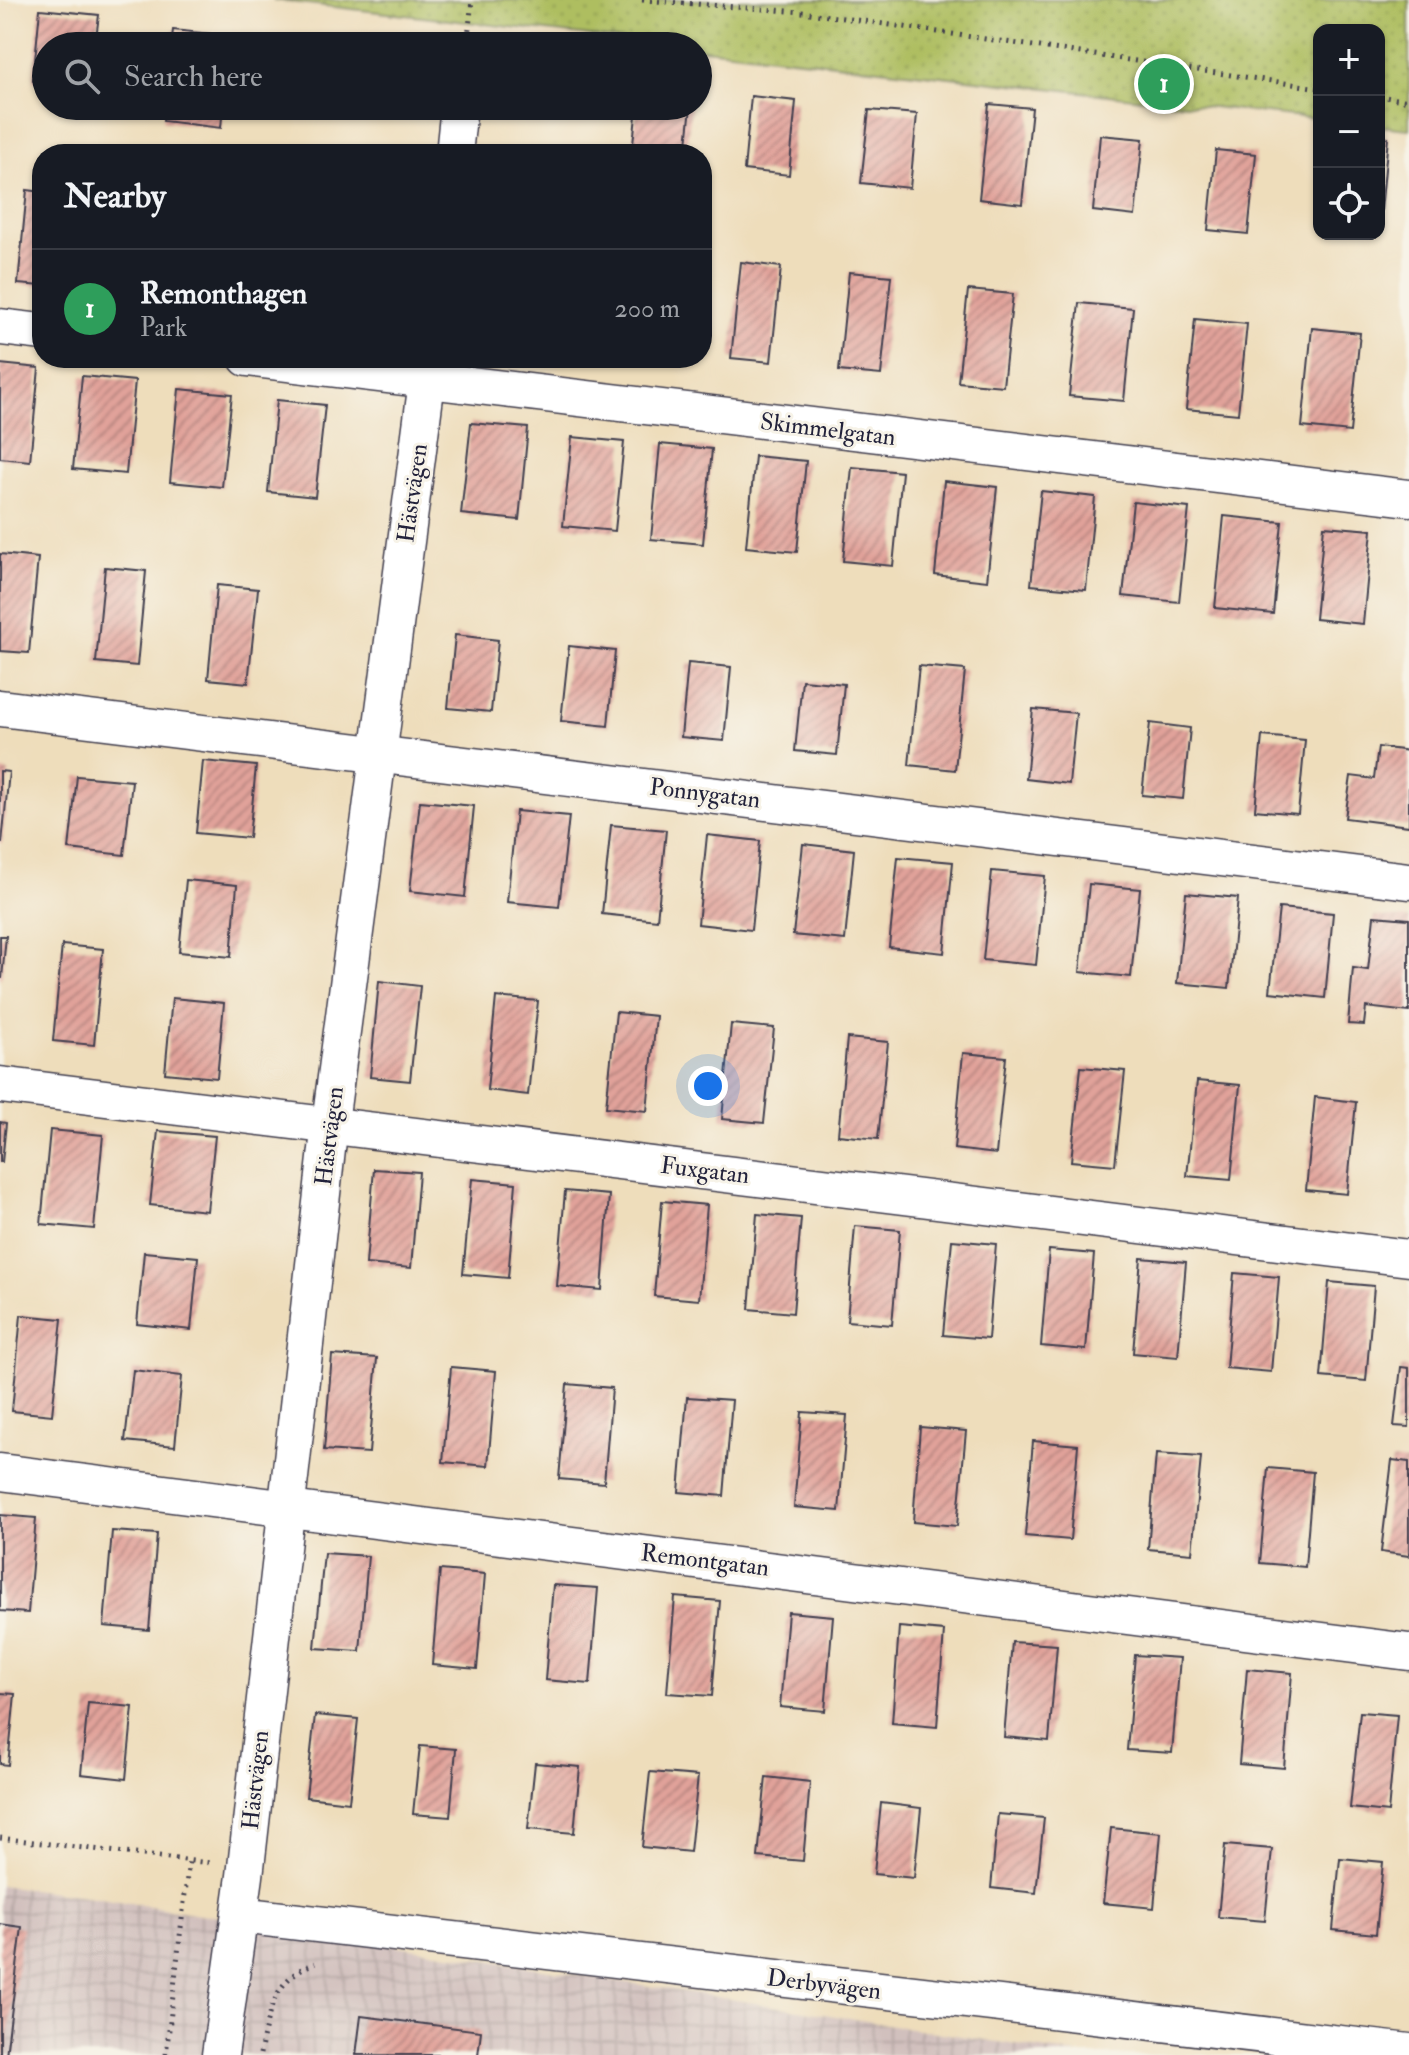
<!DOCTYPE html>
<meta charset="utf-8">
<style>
:root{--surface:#171b24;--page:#242831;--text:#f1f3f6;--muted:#9ea1a6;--line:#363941;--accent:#d93025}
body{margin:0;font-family:"IM FELL Double Pica",serif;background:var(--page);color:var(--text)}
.controls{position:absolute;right:24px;top:24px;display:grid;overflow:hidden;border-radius:16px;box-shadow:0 2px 6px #0004}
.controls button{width:72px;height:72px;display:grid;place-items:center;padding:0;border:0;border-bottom:2px solid var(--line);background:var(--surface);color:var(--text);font:40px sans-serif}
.you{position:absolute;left:708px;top:1086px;width:28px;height:28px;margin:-20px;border:6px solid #fff;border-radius:50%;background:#1a73e8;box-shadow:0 0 0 12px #1a73e833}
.badge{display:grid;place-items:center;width:52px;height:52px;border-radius:50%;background:var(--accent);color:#fff;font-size:26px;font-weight:700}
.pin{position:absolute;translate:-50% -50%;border:4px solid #fff;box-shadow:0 2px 8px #0006}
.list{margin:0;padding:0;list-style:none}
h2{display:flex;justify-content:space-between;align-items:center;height:104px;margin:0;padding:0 32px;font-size:34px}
h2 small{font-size:26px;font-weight:400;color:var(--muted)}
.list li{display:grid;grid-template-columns:52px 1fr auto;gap:24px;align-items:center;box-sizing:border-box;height:120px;padding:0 32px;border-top:2px solid var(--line)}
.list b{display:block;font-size:30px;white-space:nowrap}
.list p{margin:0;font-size:26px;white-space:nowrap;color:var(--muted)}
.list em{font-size:26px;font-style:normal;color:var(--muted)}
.icon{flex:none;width:44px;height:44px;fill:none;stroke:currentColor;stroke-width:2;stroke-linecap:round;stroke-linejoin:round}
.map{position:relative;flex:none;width:1409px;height:2055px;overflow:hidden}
.search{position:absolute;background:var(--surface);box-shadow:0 2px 6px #0004;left:32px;top:32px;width:680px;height:88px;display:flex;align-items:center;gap:20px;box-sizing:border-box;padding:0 28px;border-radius:44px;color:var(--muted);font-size:30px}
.panel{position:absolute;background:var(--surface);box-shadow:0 2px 6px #0004;left:32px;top:144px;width:680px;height:224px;border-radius:32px}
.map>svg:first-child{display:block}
</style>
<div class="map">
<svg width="1409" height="2055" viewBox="0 0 1409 2055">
<defs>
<pattern id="industrial-grid" width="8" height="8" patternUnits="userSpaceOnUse" patternTransform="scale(2)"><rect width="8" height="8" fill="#d1c0bd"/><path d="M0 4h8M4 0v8" fill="none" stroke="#b3a5a3"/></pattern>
<pattern id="park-dots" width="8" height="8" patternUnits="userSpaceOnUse" patternTransform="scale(2)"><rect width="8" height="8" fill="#aebe61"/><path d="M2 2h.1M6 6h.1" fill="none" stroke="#95a355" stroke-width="1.8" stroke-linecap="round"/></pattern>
<pattern id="building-hatch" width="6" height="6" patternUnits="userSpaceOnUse" patternTransform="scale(2)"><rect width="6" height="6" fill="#e1a29a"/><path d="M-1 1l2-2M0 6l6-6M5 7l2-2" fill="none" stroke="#b6847f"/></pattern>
</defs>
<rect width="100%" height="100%" fill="#f7f3e8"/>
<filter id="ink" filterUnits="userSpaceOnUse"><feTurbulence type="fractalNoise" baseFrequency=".0125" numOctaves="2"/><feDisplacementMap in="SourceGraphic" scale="16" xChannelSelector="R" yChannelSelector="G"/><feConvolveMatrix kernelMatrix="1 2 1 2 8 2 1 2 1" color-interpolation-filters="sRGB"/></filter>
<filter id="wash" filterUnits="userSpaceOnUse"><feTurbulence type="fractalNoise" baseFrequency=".006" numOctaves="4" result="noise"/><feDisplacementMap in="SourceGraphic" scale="32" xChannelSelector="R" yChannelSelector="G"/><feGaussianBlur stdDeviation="1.8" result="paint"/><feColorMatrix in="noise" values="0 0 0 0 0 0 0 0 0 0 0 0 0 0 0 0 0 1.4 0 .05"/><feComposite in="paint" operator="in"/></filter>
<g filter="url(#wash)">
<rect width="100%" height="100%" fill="#edb"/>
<!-- industrial -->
<path fill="url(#industrial-grid)" d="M0,1885l100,13 979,157h-1079z"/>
<!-- park -->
<path fill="url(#park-dots)" stroke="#68704e" stroke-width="2" d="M273,0h1136v129l-30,-3v-96h-60v89z"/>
<g id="blocks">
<!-- building -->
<g fill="url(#building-hatch)">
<path d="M40,9l59,6 -4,31h-49v37l-13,-2z"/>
<path d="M173,30l57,6 -1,10h-58z"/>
<path d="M531,38l49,5v3h-50z"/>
<path d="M751,96l45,5 -7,74 -45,-5z"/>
<path d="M989,104l43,4 -10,96 -43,-5z"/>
<path d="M165,106h58l-2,22 -58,-7z"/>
<path d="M296,106h61l-1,12 -61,-6z"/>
<path d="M515,106h70l-1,9z"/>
<path d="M637,106h54l-5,48h-54z"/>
<path d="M869,110l48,4 -7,74 -49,-5z"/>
<path d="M1100,135l43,4 -8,77 -42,-5z"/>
<path d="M1379,137l9,1 -7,73h-2z"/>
<path d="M1216,150l40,4 -8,80 -40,-4z"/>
<path d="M27,190l15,2v94l-24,-2z"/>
<path d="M741,262l40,5 -10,95 -40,-4z"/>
<path d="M849,272l42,4 -10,99 -42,-4z"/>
<path d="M968,290l45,4 -10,92 -45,-4z"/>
<path d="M1079,303l54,5 -9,93 -55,-5z"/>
<path d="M1195,319l52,5 -9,90 -52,-5z"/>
<path d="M1312,328l48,5 -10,99 -48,-5z"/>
<path d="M0,364l39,4 -9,93 -30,-3z"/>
<path d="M82,376l53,5 -9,93 -53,-5z"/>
<path d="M179,389l53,5 -10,93 -52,-5z"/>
<path d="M277,400l48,5 -10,92 -47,-5z"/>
<path d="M471,423l57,5 -9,92 -58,-6z"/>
<path d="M572,437l52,5 -9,89 -52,-5z"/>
<path d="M660,444l52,5 -9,95 -52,-5z"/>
<path d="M755,456l51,5 -9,91 -51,-5z"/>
<path d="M852,467l50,5 -9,94 -50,-5z"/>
<path d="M944,481l53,6 -10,94 -52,-6z"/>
<path d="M1041,491l54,6 -9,93 -55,-5z"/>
<path d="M1133,502l56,6 -10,94 -56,-6z"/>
<path d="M1224,516l58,6 -9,92 -58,-6z"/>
<path d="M1324,526l48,4 -9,94 -48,-5z"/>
<path d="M0,554l38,4 -9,95 -29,-2z"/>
<path d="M105,567l41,4 -9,95 -41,-4z"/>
<path d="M217,585l41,4 -10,94 -40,-4z"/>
<path d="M455,635l43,5 -7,72 -43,-4z"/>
<path d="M569,646l46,5 -7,75 -47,-5z"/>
<path d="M688,663l43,4 -7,74 -43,-4z"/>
<path d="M919,666l46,4 -10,100 -46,-5z"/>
<path d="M802,680l42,4 -7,71 -42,-4z"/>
<path d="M1033,709l43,4 -7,71 -43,-5z"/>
<path d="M1150,723l40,5 -7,71 -41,-4z"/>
<path d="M1262,736l43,4 -7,74 -43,-4z"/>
<path d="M1378,747l31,4v75l-64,-8 6,-42 23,3z"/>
<path d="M203,761l53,5 -7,72 -53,-5z"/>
<path d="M0,771l9,1 -7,71h-2z"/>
<path d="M77,776l55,5 -8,74 -55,-6z"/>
<path d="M420,801l54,5 -9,91 -55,-6z"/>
<path d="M516,811l53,5 -10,91 -52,-5z"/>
<path d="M611,825l55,5 -9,90 -55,-6z"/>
<path d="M707,835l53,6 -9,89 -53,-6z"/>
<path d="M803,844l51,6 -9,90 -52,-5z"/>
<path d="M898,857l55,5 -9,91 -55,-6z"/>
<path d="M992,871l53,5 -9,89 -53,-5z"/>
<path d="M186,880l51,5 -6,72 -52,-5z"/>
<path d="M1089,884l51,5 -9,88 -51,-5z"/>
<path d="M1186,893l52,5 -9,90 -52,-5z"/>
<path d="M1279,908l54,5 -8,85 -55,-6z"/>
<path d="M1374,916l35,3v93l-43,-5 -2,18 -16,-1 5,-56 15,2z"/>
<path d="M0,936h6l-4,42h-2z"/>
<path d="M62,945l41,4 -9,96 -41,-4z"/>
<path d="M379,981l41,5 -10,95 -40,-4z"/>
<path d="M496,997l42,4 -10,94 -41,-5z"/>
<path d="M172,998l52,5 -7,75 -52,-5z"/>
<path d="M616,1012l40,4 -9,95 -41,-4z"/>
<path d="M731,1024l43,4 -10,95 -42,-4z"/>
<path d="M847,1038l41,4 -10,97 -40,-4z"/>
<path d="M963,1053l43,4 -10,97 -42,-5z"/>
<path d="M1081,1067l44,4 -10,94 -44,-4z"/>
<path d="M1197,1081l43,4 -9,95 -44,-4z"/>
<path d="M1315,1097l41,5 -9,92 -41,-4z"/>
<path d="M0,1122l6,1 -4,39h-2z"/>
<path d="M50,1130l53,5 -9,94 -53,-5z"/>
<path d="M158,1131l57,5 -8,75 -57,-6z"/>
<path d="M374,1169l45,3 -8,96 -45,-4z"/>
<path d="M472,1179l44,4 -8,95 -45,-4z"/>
<path d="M565,1191l44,4 -7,95 -45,-4z"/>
<path d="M662,1201l45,4 -8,95 -45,-4z"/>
<path d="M757,1214l44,4 -8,95 -44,-4z"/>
<path d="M855,1226l45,4 -8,95 -45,-4z"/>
<path d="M952,1240l44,4 -8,95 -45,-4z"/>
<path d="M1049,1250l45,4 -8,96 -45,-4z"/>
<path d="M144,1252l54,5 -7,73 -54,-6z"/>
<path d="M1141,1258l45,4 -8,95 -45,-4z"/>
<path d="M1234,1273l45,4 -8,95 -45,-4z"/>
<path d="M1329,1282l45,4 -8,95 -45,-4z"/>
<path d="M21,1315l41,4 -10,96 -40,-4z"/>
<path d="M332,1355l45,3 -8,95 -45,-3z"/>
<path d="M451,1367l45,4 -8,95 -45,-4z"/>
<path d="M1401,1367l8,1v59l-15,-1z"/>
<path d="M133,1370l49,6 -7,70 -50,-5z"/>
<path d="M567,1384l45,4 -8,95 -45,-4z"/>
<path d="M687,1397l45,3 -8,96 -45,-4z"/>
<path d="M802,1412l45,3 -8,96 -45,-4z"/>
<path d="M920,1427l46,4 -9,95 -44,-4z"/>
<path d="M1033,1441l45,4 -8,95 -45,-4z"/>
<path d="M1156,1454l45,3 -9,96 -44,-4z"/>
<path d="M1392,1460l17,2v94l-28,-4z"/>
<path d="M1268,1468l45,4 -8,95 -45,-4z"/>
<path d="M0,1515l36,3 -8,95 -28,-2z"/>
<path d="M112,1531l45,3 -8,96 -45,-4z"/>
<path d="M324,1553l44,3 -8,95 -45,-3z"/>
<path d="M440,1570l45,4 -8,95 -45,-4z"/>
<path d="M553,1585l45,3 -8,96 -45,-4z"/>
<path d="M675,1597l45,4 -8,95 -45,-3z"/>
<path d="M788,1612l45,4 -8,95 -45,-4z"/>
<path d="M899,1627l45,4 -7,96 -45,-4z"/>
<path d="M1012,1642l45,3 -8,96 -45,-4z"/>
<path d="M1135,1655l45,3 -8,95 -45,-3z"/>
<path d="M1247,1669l45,4 -8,95 -45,-4z"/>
<path d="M0,1693l15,1 -7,71 -8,-1z"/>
<path d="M88,1703l45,4 -7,72 -45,-5z"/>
<path d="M1360,1712l37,3 -9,97 -38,-4z"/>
<path d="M315,1715l43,4 -9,83 -43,-5z"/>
<path d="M420,1746l36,3 -6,68 -37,-3z"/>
<path d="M535,1763l45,4 -6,66 -46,-4z"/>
<path d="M650,1772l48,4 -8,76 -48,-5z"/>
<path d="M766,1777l44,5 -7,79 -45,-4z"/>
<path d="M881,1803l40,5 -7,70 -40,-4z"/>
<path d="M998,1814l46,4 -8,75 -45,-5z"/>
<path d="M1111,1828l50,5 -7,75 -51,-5z"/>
<path d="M1225,1845l47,4 -7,72 -47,-4z"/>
<path d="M1340,1858l43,4 -7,72 -43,-4z"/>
<path d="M0,1924l22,3 -16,128h-6z"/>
<path d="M361,2016l120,15 -3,24h-122z"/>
</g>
</g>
</g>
<g filter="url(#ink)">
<use href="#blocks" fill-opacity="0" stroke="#413e4e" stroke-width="2"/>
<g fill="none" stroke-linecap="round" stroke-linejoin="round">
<!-- minor casing -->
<g stroke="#413e4e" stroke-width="39">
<g id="minor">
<path d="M454,154l5,-48"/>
<path d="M0,327l42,5"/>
<path d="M247,358l1162,140"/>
<path d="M0,708l1409,173"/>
<path d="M0,1085l1409,173"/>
<path d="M0,1472l1409,180"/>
<path d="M240,1915l1169,137"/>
<path d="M220,2055l25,-179 85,-753 100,-765"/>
</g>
</g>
<!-- path -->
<g stroke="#413e4e" stroke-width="5" stroke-dasharray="2 6" stroke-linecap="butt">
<path d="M642,0l160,12 517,76"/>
<path d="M467,46l5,-46"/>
<path d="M1379,96l30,5"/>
<path d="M0,1838l210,25"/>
<path d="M260,2054c8,-40 14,-77 55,-91"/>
<path d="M166,2055l23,-195"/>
</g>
<!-- minor -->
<use href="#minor" stroke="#fff" stroke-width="36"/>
</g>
</g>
<g text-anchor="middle" stroke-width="6" stroke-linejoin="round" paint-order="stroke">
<!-- street labels -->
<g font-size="24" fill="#22223b" stroke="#f7f3e8">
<text transform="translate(828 429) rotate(7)" y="8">Skimmelgatan</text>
<text transform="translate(412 493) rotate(-82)" y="8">Hästvägen</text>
<text transform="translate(705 793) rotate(7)" y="8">Ponnygatan</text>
<text transform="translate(329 1136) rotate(-83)" y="8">Hästvägen</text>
<text transform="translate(705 1170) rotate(7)" y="8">Fuxgatan</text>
<text transform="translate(705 1560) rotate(7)" y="8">Remontgatan</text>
<text transform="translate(255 1780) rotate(-84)" y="8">Hästvägen</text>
<text transform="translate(824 1984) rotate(7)" y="8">Derbyvägen</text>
</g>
</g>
</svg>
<div class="controls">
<button>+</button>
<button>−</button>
<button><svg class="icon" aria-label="locate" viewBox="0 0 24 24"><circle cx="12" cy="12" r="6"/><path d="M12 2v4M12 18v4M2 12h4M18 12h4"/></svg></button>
</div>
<div class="you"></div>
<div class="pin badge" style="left:1164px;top:84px;background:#2e9e5b">1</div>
<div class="search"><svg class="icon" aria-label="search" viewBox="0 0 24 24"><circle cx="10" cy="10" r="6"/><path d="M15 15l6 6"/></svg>Search here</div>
<section class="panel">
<h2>Nearby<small></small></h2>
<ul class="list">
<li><span class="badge" style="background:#2e9e5b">1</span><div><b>Remonthagen</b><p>Park</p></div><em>200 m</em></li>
</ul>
</section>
</div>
